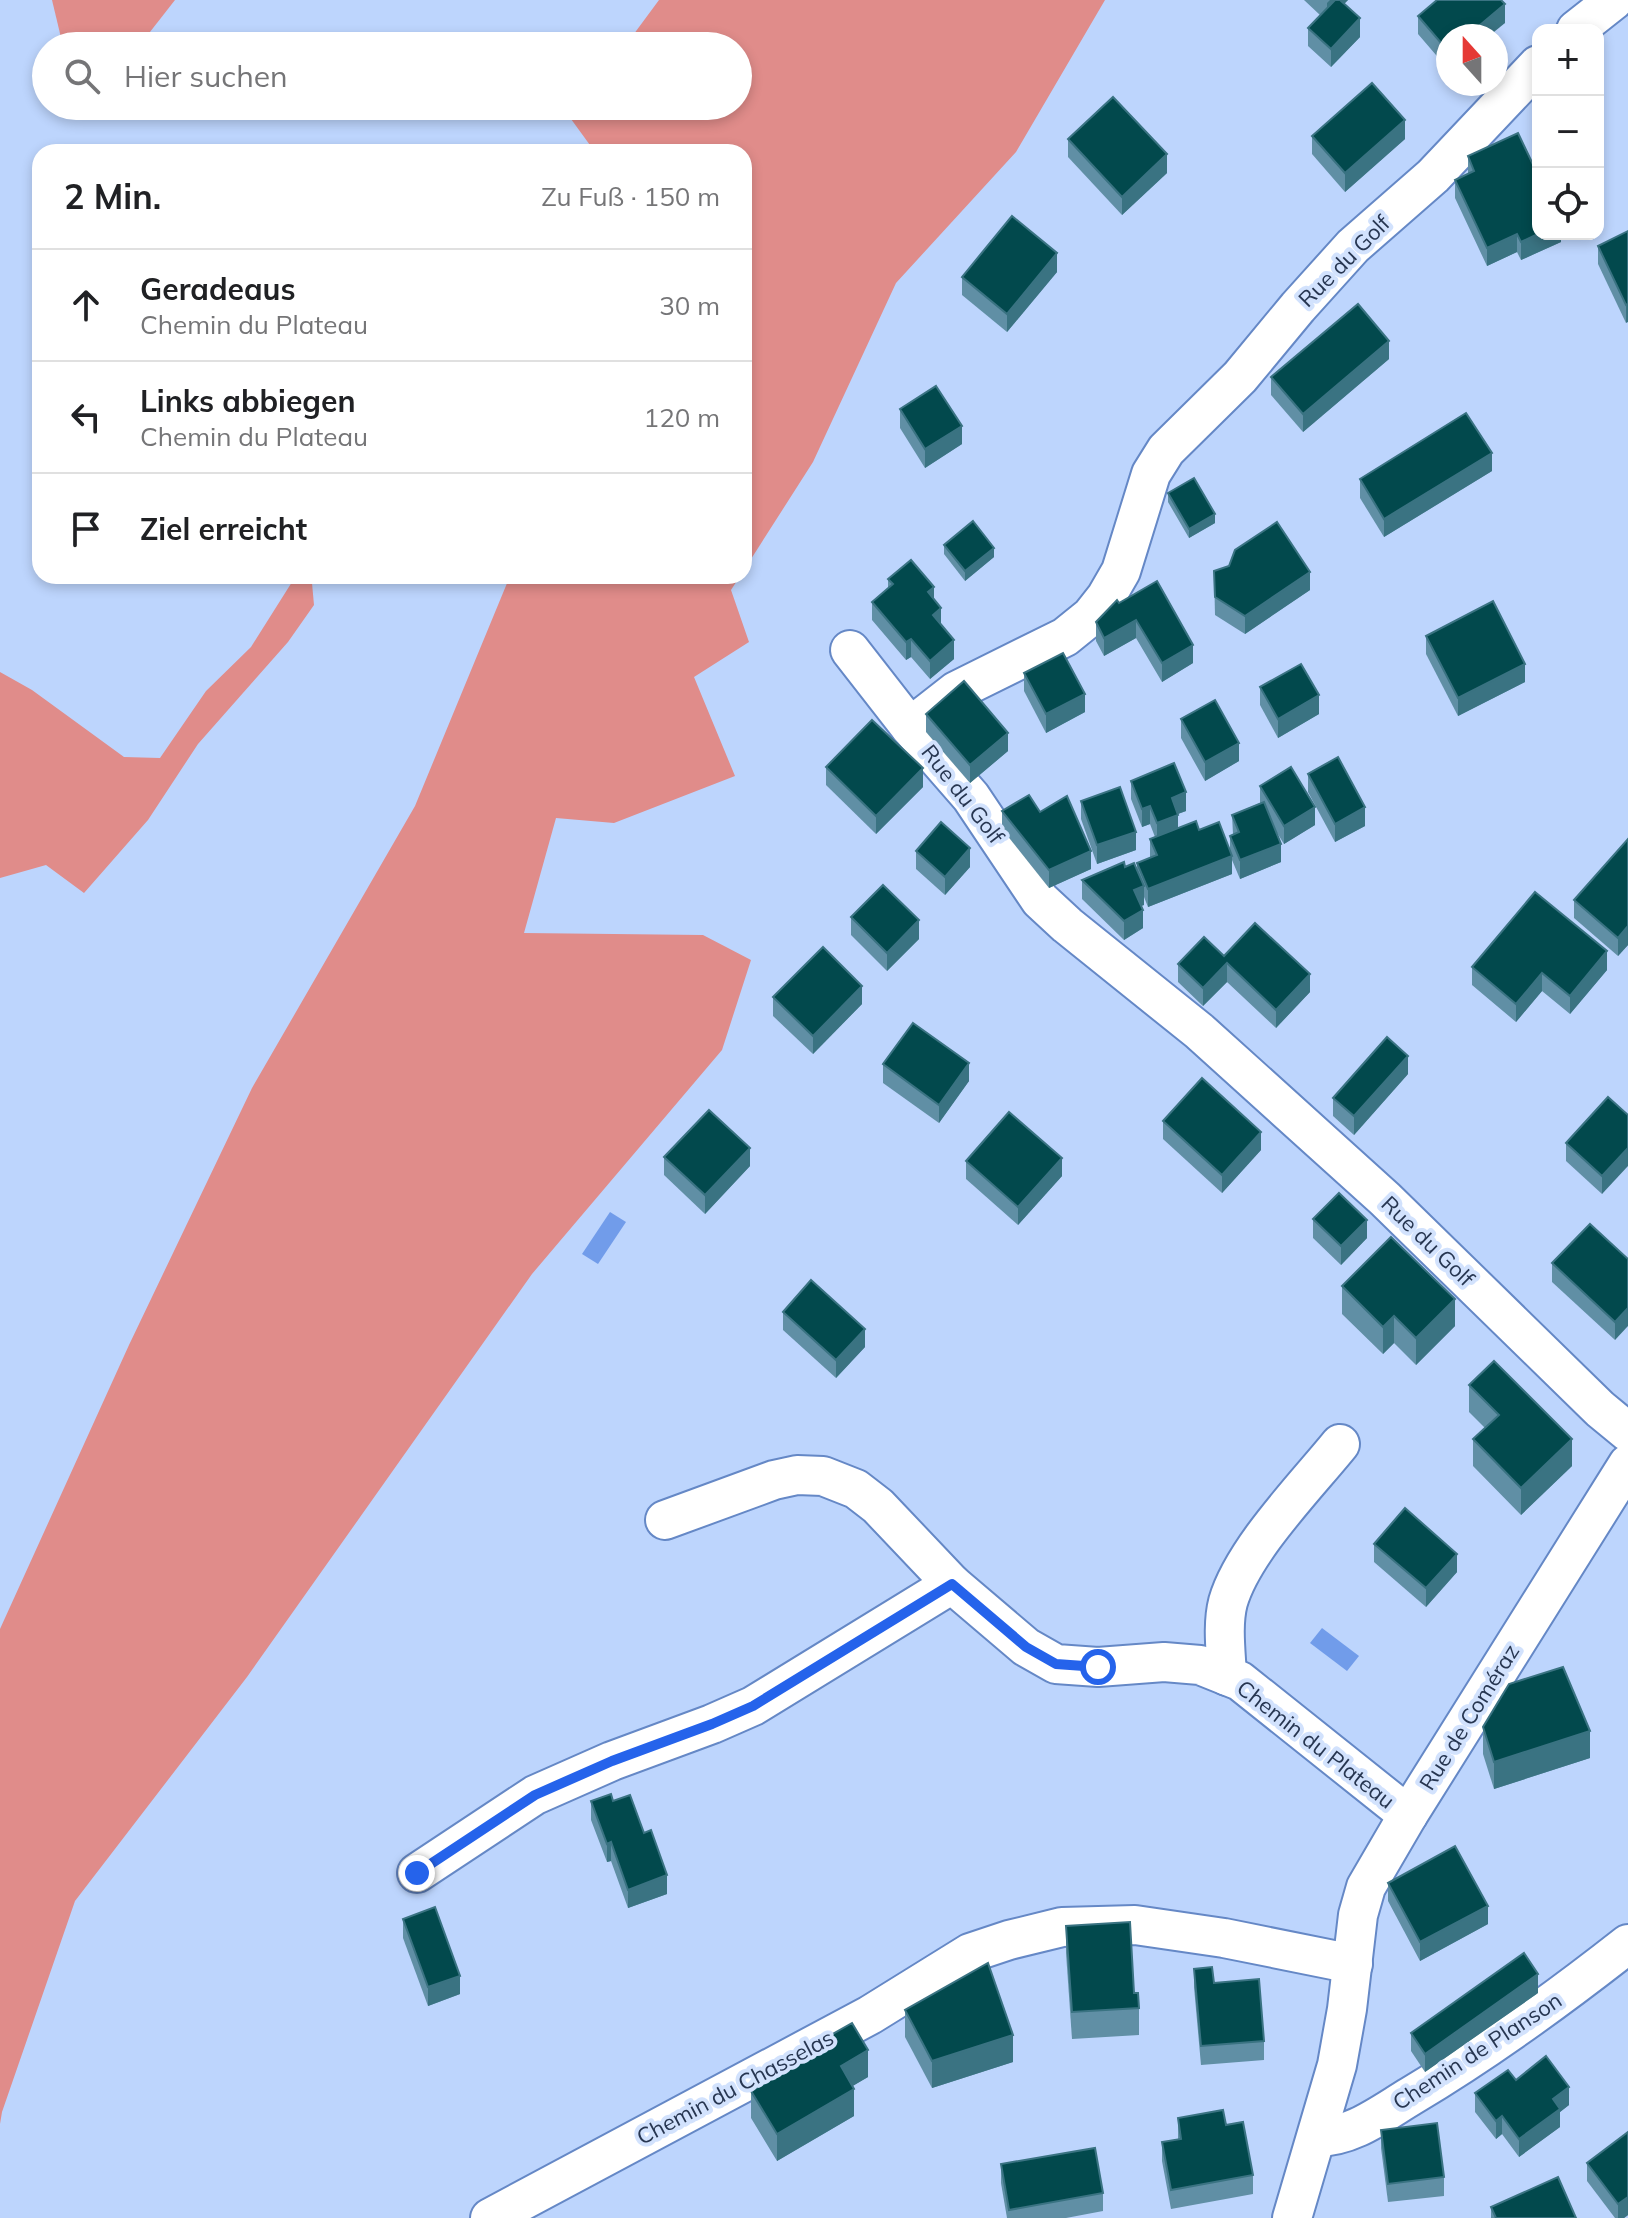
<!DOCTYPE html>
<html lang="de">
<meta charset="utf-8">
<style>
:root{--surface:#fff;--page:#f2f2f2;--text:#202124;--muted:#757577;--line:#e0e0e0}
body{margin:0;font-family:Mulish,sans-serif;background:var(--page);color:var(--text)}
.controls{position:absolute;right:24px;top:24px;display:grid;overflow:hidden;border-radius:16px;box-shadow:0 4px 12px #0003}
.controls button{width:72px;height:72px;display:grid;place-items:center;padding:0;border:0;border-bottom:2px solid var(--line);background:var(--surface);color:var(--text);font:40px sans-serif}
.compass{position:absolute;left:1436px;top:24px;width:72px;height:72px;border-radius:50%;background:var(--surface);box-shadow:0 4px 12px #0003;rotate:339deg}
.stop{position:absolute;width:24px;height:24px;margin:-18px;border:6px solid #2563eb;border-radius:50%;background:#fff}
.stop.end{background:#2563eb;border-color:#fff;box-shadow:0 2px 8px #0008}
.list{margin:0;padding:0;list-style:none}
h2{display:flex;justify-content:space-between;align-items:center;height:104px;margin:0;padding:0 32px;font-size:34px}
h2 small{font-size:26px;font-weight:400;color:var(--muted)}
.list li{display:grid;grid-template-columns:52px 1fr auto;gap:24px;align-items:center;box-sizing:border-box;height:112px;padding:0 32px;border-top:2px solid var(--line)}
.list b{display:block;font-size:30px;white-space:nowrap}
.list p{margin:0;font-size:26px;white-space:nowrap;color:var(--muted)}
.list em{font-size:26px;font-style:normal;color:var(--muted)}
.icon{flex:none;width:44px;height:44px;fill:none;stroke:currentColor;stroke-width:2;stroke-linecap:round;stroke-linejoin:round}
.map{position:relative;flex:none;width:1628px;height:2218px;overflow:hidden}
.search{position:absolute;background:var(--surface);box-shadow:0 4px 12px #0003;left:32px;top:32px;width:720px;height:88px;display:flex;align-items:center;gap:20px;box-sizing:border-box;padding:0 28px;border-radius:44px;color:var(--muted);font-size:30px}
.panel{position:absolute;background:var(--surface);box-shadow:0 4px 12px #0003;left:32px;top:144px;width:720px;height:440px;border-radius:24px}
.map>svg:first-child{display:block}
</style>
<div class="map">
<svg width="1628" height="2218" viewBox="0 0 1628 2218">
<rect width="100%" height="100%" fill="#bdd5fd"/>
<!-- green -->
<g fill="#e08c8a">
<path d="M52,0h123l-36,46h-76z"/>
<path d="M659,0h446l-89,152 -120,131 -83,179 -69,108v-418h-149l-24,-33 10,-13h157v-60h-113z"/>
<path d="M510,576h230l-9,14 18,52 -55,35 41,99 -121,47 -58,-5 -32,115 179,2 48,25 -29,90 -190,224 -285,403 -172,224 -73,211 -2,12v-495l129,-284 123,-257 163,-282z"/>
<path d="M292,582l20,1 2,22 -26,37 -90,102 -50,76 -64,73 -38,-28 -46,13v-206l32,18 92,67 36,1 46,-67 45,-44z"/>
</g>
<!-- water -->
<g fill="#719cea">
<path d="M610,1212l16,10 -28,42 -16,-10z"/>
<path d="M1322,1628l37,28 -12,15 -37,-28z"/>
</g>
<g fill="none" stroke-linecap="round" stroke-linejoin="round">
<!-- street casing -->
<g stroke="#6588c6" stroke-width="42">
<g id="street">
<path d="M1576,30l38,-30"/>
<path d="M1538,65l-105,111 -80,70 -55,61 -58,70 -74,73 -15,24 -30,97 -15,26 -15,19 -26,21 -109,54 -46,36 61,70 69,103 27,25 132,106 186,168 215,210 28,23"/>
<path d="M850,650l60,77"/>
<path d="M665,1520l109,-40 23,-5 26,1 33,13 22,17 74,78"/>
<path d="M1227,1676c-1,-23 -5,-51 1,-74 15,-52 78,-116 112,-158"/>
<path d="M417,1873l118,-78 77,-34 100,-37 41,-18 199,-122 74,63 30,17 42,3 66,-5 36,3 40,16 168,134"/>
<path d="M1317,2137c35,0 64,-23 94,-41 77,-46 147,-97 217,-152"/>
<path d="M490,2218l380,-203 100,-62 39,-13 53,-13 73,-2 89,13 129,26"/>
<path d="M1292,2218l45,-153 10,-56 11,-94 8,-28 42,-72 220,-351"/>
</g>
</g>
<!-- street -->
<use href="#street" stroke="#fff" stroke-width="38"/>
</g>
<!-- wall -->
<g fill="#608fa5">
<path d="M1304,0h44l-4,4 16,33 -29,30 -23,-21v-18l12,-13z"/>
<path d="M1418,16l87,7 -57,13v33l-30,-35z"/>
<path d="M1312,136l93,3 -60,53 -33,-38z"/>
<path d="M1068,139l99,34 -45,42 -54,-58z"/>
<path d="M1468,156l93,78v8l-40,18 -4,-8 -30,14 -32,-68v-18l13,-6z"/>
<path d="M1628,231l-2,92 -28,-59v-18z"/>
<path d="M1057,272l-50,60 -45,-37v-18z"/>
<path d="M1389,359l-86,73 -32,-37v-18z"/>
<path d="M900,409l62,35 -37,24 -25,-40z"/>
<path d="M1492,471l-108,66 -24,-39v-19z"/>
<path d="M1168,493l47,30 -26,15 -21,-36z"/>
<path d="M944,545l50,12 -29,24 -21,-27z"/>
<path d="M1214,571l96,19 -65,44 -30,-19z"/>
<path d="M888,579l46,20 7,26 13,34 -24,20 -19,-22 -5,3 -34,-40v-18l16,-14z"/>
<path d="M1119,603l74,60 -31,19 -26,-44 -32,18 -8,-15v-19z"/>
<path d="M1426,636l99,46 -67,34 -32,-62z"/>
<path d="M1024,673l61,39 -39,21 -22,-42z"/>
<path d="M1260,687l59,27 -41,24 -18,-33z"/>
<path d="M926,714l82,37 -38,32 -44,-51z"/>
<path d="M1181,719l58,42 -34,20 -24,-43z"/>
<path d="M826,767l97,20 -47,47 -50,-49z"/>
<path d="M1308,774l57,52 -30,16 -27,-50z"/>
<path d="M1131,781l55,30 -8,3v14l21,2 31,19v-13l3,-2 -1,-19 28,-12v-17l55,39 -31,19 -10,-16 7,34 -41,17 -8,-19v14l-84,33 -4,-10v8l-3,1 2,22 -19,12 -42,-41v-19l43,-13 12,4v-8l13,-5v-19l5,-2 -5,-13 -8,3 -11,-28z"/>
<path d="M1081,801l55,49 -39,14 -16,-45z"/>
<path d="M1002,811l38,1 51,57 -42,19 -47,-59z"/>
<path d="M1628,839v106l-10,11 -44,-38v-18z"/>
<path d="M916,851l54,16 -25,28 -29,-26z"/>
<path d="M851,917l68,22 -32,32 -36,-36z"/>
<path d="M1224,956l86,36 -34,36 -49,-46 -24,24 -25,-24v-18z"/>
<path d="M1472,967l135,3 -37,44 -28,-23 -26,31 -44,-37z"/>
<path d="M773,997l89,7 -49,50 -40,-38z"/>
<path d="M883,1064l86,17 -30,42 -56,-40z"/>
<path d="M1408,1074l-54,61 -21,-19v-18z"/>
<path d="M1628,1115l-26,79 -36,-33v-18z"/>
<path d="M1163,1121l98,29 -39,43 -59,-54z"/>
<path d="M664,1157l86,9 -45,48 -41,-39z"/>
<path d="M966,1161l96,15 -44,49 -52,-46z"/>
<path d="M1313,1219l54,19 -26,27 -28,-27z"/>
<path d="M1628,1259l-13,81 -63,-58v-19z"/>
<path d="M1342,1286l113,40 -39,39 -22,-22 -11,11 -41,-40z"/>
<path d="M783,1312l82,35 -29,31 -53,-48z"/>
<path d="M1469,1385l103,81 -51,49 -48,-49v-27l12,-11 -16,-16z"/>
<path d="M1374,1544l83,28 -31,35 -52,-45z"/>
<path d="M1483,1727l107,31 -96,31 -11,-35z"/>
<path d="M591,1801h22l54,93 -39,14 -17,-47 -4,1 -16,-42z"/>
<path d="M1388,1883l100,41 -68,37 -32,-60z"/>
<path d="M403,1919l57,75 -32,12 -25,-68z"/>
<path d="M1066,1926l68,67 5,15v27l-67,4 -6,-86z"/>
<path d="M1194,1969l20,14 50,58v19l-63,5 -7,-78z"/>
<path d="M1538,1993l-113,79 -14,-21v-18z"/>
<path d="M905,2010l108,52 -81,26 -27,-51z"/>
<path d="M801,2052l67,25 -16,9 2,30 -77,45 -26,-43v-27l50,-29z"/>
<path d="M1516,2080l53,25 -9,7v15l-41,30 -17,-23 -6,5 -21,-27v-19z"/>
<path d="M1178,2118l48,7 27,50v19l-82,15 -9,-48v-19l16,-3z"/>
<path d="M1381,2130l63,47v19l-56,6 -7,-54z"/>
<path d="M1587,2163l41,52 -4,3h-9l-28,-37z"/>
<path d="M1001,2164l102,29v18l-37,7h-59l-6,-35z"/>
<path d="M1491,2207l85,11h-85z"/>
</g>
<!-- shaded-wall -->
<g fill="#3a7382">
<path d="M1330,0h18l-21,21v-18z"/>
<path d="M1505,4v19l-16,13h-22z"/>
<path d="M1360,18v19l-29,30v-18z"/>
<path d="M1405,120v19l-60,53v-19z"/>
<path d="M1167,154v19l-45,42v-18z"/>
<path d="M1517,234v18l-30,14v-18z"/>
<path d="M1538,234h23v8l-40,18v-18z"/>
<path d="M1057,253v19l-50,60v-18z"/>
<path d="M1628,304v18l-2,1v-18z"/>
<path d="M1389,341v18l-86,73v-18z"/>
<path d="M962,426v18l-37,24v-19z"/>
<path d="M1492,453v18l-108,66v-18z"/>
<path d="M1215,514v9l-26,15v-9z"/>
<path d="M994,548v9l-29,24v-10z"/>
<path d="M1310,572v18l-65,44v-18z"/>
<path d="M934,587v18l-6,-13z"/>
<path d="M941,608v18l-8,-11z"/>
<path d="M1136,620v18l-32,18v-18z"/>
<path d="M911,639v18l-5,3v-18z"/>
<path d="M954,640v19l-24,20v-18z"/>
<path d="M1193,645v18l-31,19v-19z"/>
<path d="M1525,664v18l-67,34v-18z"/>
<path d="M1085,694v18l-39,21v-19z"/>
<path d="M1319,695v19l-41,24v-19z"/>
<path d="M1008,733v18l-38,32v-18z"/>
<path d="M1239,743v18l-34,20v-19z"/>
<path d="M923,768v19l-47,47v-18z"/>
<path d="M1186,792v19l-14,5v-18z"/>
<path d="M1150,806v18l-8,3v-18z"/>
<path d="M1315,807v18l-31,19v-18z"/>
<path d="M1365,807v19l-30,16v-18z"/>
<path d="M1178,815v19l-21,8v-19z"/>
<path d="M1136,832v18l-39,14v-19z"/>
<path d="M1281,844v18l-41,17v-19z"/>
<path d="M970,848v19l-25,28v-18z"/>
<path d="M1091,851v18l-42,19v-18z"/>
<path d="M1232,856v18l-84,33v-18z"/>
<path d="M1144,886v19l-10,3v-18z"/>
<path d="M1143,910v18l-19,12v-19z"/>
<path d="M919,920v19l-32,32v-18z"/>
<path d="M1628,926v19l-10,11v-18z"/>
<path d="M1607,951v19l-37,44v-18z"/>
<path d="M1227,963v19l-24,24v-18z"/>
<path d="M1542,973v18l-26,31v-18z"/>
<path d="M1310,974v18l-34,36v-18z"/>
<path d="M862,986v18l-49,50v-18z"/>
<path d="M1408,1056v18l-54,61v-19z"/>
<path d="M969,1063v18l-30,42v-18z"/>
<path d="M1261,1132v18l-39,43v-18z"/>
<path d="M750,1148v18l-45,48v-19z"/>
<path d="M1628,1148v18l-26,28v-18z"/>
<path d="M1062,1158v18l-44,49v-18z"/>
<path d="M1367,1220v18l-26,27v-19z"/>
<path d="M1455,1299v27l-39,39v-27z"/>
<path d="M1628,1308v18l-13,14v-18z"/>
<path d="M1394,1316v27l-11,11v-27z"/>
<path d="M865,1329v18l-29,31v-18z"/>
<path d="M1572,1439v27l-51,49v-27z"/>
<path d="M1457,1554v18l-31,35v-19z"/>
<path d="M1590,1731v27l-96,31v-27z"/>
<path d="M611,1842v19l-4,1v-18z"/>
<path d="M667,1875v19l-39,14v-18z"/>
<path d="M1488,1906v18l-68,37v-19z"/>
<path d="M1538,1974v19l-113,79v-18z"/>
<path d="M460,1976v18l-32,12v-19z"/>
<path d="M1013,2035v27l-81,26v-27z"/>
<path d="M868,2050v27l-27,16v-27z"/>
<path d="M1569,2087v18l-9,7v15l-41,30v-18l34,-40z"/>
<path d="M854,2089v27l-77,45v-27z"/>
<path d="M1502,2116v18l-6,5v-18z"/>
<path d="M1628,2197v18l-4,3h-6v-14z"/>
</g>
<!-- building -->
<g fill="#02494d" stroke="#3a7382" stroke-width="2">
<path d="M1335,0h5l20,18 -29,31 -23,-21z"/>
<path d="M1437,0h64l4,4 -38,32h-19v15l-30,-35z"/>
<path d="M1372,83l33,37 -60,53 -33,-37z"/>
<path d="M1113,97l54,57 -45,43 -54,-58z"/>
<path d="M1518,133l20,42v59l-17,8 -4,-8 -30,14 -32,-68 19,-9 -6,-15z"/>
<path d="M1012,216l45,37 -50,61 -45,-37z"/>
<path d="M1628,231v73l-2,1 -28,-59z"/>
<path d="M1358,304l31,37 -86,73 -32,-37z"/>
<path d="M936,386l26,40 -37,23 -25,-40z"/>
<path d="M1466,413l26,40 -108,66 -24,-40z"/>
<path d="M1194,478l21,36 -26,15 -21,-36z"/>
<path d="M973,521l21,27 -29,23 -21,-26z"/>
<path d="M1277,522l33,50 -65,44 -30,-19 -1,-26 15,-5 6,-16z"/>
<path d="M911,560l23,27 -6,5 13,16 -8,7 21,25 -24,21 -19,-22 -5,3 -34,-40 21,-18 -5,-5z"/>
<path d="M1157,581l36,64 -31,18 -26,-43 -32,18 -8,-16 21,-22 2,3z"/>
<path d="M1493,601l32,63 -67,34 -32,-62z"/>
<path d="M1063,653l22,41 -39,20 -22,-41z"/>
<path d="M1301,664l18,31 -41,24 -18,-32z"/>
<path d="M964,681l44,52 -38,32 -44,-51z"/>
<path d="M1215,700l24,43 -34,19 -24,-43z"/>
<path d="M872,720l51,48 -47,48 -50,-49z"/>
<path d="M1338,757l27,50 -30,17 -27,-50z"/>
<path d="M1174,763l12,29 -14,6 6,17 -21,8 -7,-17 -8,3 -11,-28z"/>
<path d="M1291,767l24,40 -31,19 -24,-40z"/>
<path d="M1120,787l16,45 -39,13 -16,-44z"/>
<path d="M1029,795l11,17 27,-16 24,55 -42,19 -47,-59z"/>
<path d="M1264,802l17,42 -41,16 -10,-24 9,-4 -7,-17z"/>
<path d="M1196,821l3,9 20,-8 13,34 -84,33 -11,-26 20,-8 -7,-16z"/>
<path d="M941,822l29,26 -25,29 -29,-26z"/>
<path d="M1628,839v87l-10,12 -44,-38z"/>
<path d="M1124,862l1,5 9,-4 10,23 -10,4 9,20 -19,11 -42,-41z"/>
<path d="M883,885l36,35 -32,33 -36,-36z"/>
<path d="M1535,892l72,59 -37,45 -28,-23 -26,31 -44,-37z"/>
<path d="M1255,923l55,51 -34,36 -49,-47 -24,25 -25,-24 26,-27 20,19z"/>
<path d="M823,947l39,39 -49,50 -40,-39z"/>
<path d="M913,1023l56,40 -30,42 -56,-41z"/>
<path d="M1387,1037l21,19 -54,60 -21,-18z"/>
<path d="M1202,1078l59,54 -39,43 -59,-54z"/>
<path d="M1608,1097l20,18v33l-26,28 -36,-33z"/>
<path d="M709,1110l41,38 -45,47 -41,-38z"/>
<path d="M1009,1112l53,46 -44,49 -52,-46z"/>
<path d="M1339,1193l28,27 -26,26 -28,-27z"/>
<path d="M1590,1224l38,35v49l-13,14 -63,-59z"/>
<path d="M1391,1237l64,62 -39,39 -22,-22 -11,11 -41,-41z"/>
<path d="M811,1280l54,49 -29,31 -53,-48z"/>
<path d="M1494,1361l78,78 -51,49 -48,-49 26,-24 -30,-30z"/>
<path d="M1405,1508l52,46 -31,34 -52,-44z"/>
<path d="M1563,1667l27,64 -96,31 -11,-35 26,-43z"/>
<path d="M611,1794l2,7 17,-6 14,38 7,-3 16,45 -39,15 -17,-48 -4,2 -16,-43z"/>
<path d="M1455,1846l33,60 -68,36 -32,-59z"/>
<path d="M435,1907l25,69 -32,11 -25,-68z"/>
<path d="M1130,1922l4,71h4l1,15 -67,4 -6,-86z"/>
<path d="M1524,1953l14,21 -113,80 -14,-21z"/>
<path d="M988,1963l25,72 -81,26 -27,-51z"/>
<path d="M1212,1967l2,16 45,-4 5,62 -63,5 -7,-77z"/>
<path d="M852,2023l16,27 -27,16 13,23 -77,45 -26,-43 54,-31 -4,-8z"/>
<path d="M1546,2056l23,31 -16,12 7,10 -41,30 -17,-23 -6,5 -21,-28 33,-23 8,10z"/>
<path d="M1223,2110l3,15 17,-3 10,53 -82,15 -9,-48 19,-3 -3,-21z"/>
<path d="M1437,2123l7,54 -56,7 -7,-54z"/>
<path d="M1628,2132v65l-10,7 -31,-41z"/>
<path d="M1095,2148l8,45 -94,17 -8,-46z"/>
<path d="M1558,2177l18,41h-80l-5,-11z"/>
</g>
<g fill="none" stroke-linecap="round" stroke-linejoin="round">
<!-- route -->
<path stroke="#2563eb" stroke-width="10" d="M417,1873l118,-78 77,-34 100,-37 41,-18 199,-122 74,63 30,17 42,3"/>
</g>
<g text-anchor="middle" stroke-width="8" stroke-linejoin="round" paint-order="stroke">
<!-- street labels -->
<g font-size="22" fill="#273651" stroke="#d2e2fd">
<text transform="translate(1344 261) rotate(-45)" y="8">Rue du Golf</text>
<text transform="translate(963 794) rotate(52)" y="8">Rue du Golf</text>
<text transform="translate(1428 1241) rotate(44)" y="8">Rue du Golf</text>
<text transform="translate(1469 1717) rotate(-58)" y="8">Rue de Coméraz</text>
<text transform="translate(1316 1744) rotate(38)" y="8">Chemin du Plateau</text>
<text transform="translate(1477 2051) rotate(-33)" y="8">Chemin de Planson</text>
<text transform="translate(735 2087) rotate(-28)" y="8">Chemin du Chasselas</text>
</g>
</g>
</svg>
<div class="controls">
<button>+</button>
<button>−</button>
<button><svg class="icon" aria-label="locate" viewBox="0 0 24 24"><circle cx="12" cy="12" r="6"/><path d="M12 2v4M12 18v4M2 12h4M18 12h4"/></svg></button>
</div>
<svg class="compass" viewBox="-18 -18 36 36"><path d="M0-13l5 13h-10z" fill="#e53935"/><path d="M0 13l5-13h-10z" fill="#757577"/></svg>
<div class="stop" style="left:1098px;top:1667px"></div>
<div class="stop end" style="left:417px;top:1873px"></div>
<div class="search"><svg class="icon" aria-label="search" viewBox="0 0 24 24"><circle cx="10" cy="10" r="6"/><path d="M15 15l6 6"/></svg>Hier suchen</div>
<section class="panel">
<h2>2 Min.<small>Zu Fuß · 150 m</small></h2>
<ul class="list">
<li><svg class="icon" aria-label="ahead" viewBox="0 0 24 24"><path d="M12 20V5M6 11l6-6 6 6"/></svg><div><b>Geradeaus</b><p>Chemin du Plateau</p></div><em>30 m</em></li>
<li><svg class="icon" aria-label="left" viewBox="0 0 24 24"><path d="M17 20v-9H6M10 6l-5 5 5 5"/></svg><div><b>Links abbiegen</b><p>Chemin du Plateau</p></div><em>120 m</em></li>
<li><svg class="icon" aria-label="arrive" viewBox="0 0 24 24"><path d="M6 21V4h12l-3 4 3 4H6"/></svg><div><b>Ziel erreicht</b></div></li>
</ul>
</section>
</div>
